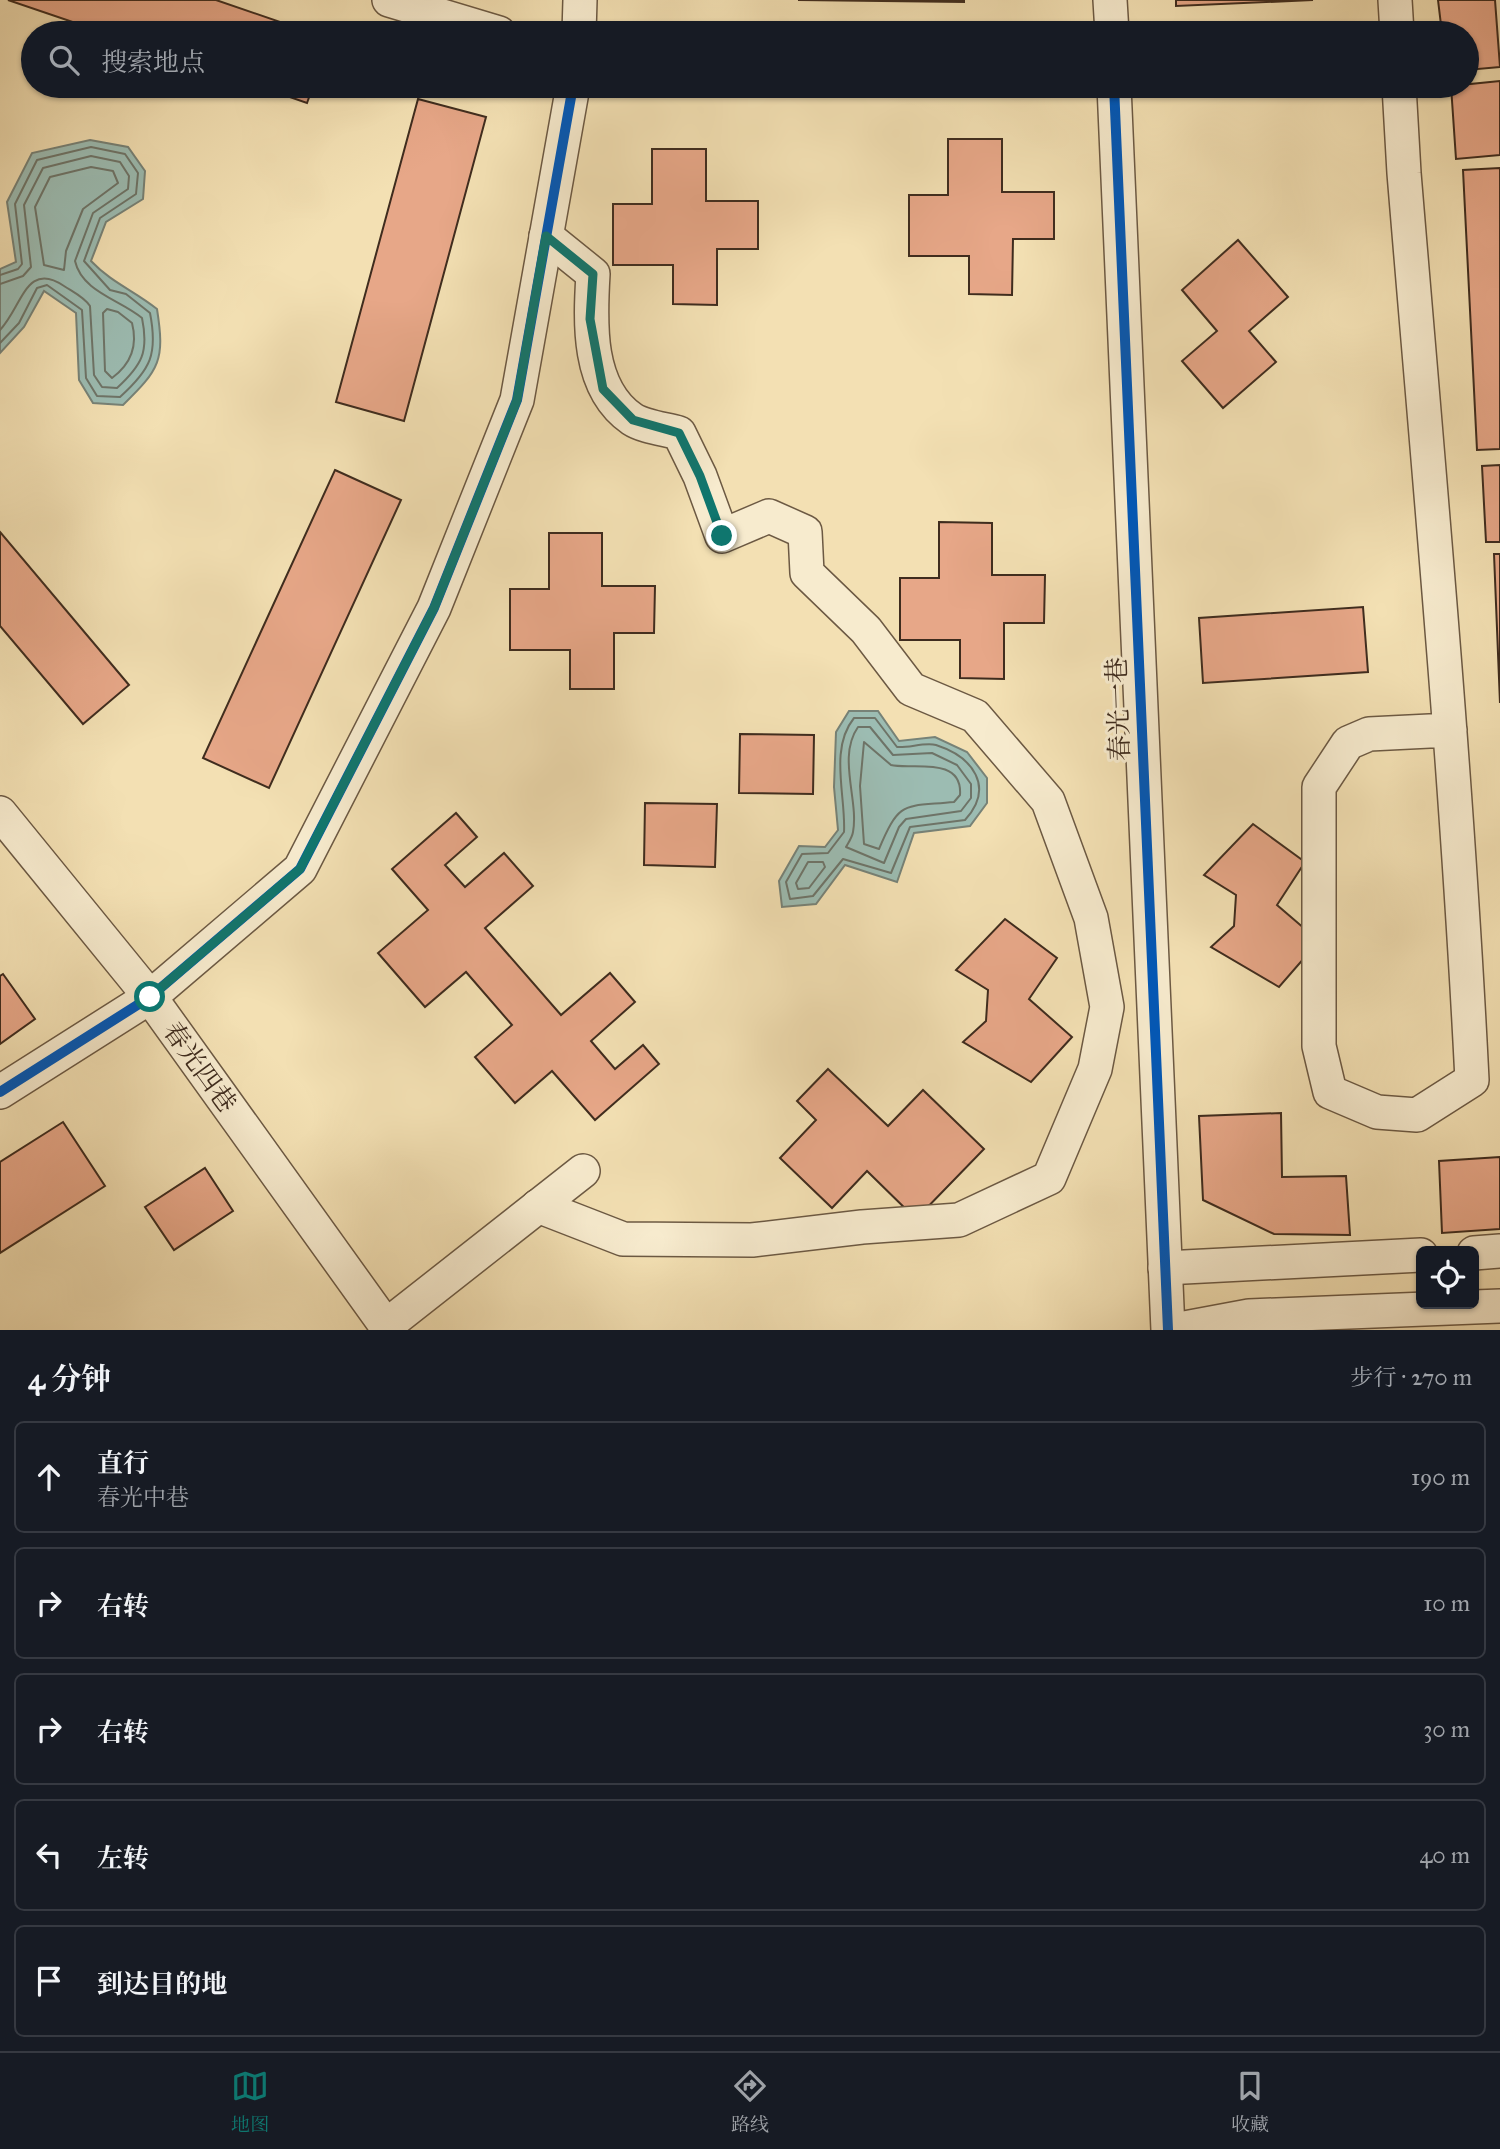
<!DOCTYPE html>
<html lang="zh">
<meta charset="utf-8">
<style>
:root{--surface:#171b24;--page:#20242c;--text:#f1f3f6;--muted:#9ea1a6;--line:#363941;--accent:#0f766e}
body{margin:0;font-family:"IM FELL Great Primer","Noto Serif SC",serif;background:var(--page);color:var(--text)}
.controls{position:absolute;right:21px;bottom:21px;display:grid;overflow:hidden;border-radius:10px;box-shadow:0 2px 5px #0004}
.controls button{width:63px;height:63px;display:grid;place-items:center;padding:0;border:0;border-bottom:2px solid var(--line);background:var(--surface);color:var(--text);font:35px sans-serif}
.stop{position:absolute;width:21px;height:21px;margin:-16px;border:5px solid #0f766e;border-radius:50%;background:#fff}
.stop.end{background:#0f766e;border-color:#fff;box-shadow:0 2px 7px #0008}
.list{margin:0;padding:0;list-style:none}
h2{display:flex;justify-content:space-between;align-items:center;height:91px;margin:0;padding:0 28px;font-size:30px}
h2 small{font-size:23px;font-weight:400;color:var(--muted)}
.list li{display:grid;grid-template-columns:46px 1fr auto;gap:21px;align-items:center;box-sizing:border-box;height:112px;margin:0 14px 14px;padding:0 14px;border:2px solid var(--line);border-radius:10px}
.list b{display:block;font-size:26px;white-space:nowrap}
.list p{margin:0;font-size:23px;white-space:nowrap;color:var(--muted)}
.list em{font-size:23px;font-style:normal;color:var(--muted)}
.icon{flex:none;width:38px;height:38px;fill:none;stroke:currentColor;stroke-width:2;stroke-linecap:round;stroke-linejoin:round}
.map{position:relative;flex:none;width:1500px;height:1330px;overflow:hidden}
.search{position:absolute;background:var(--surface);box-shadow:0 2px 5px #0004;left:21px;right:21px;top:21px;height:77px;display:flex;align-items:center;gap:18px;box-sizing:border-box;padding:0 24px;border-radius:38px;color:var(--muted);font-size:26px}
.sheet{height:721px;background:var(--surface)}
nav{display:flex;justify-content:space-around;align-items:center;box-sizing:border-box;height:98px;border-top:2px solid var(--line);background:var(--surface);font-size:19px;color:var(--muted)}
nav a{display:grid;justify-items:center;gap:4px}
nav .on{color:var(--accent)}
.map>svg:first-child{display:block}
</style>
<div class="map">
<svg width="1500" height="1330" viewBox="0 0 1500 1330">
<rect width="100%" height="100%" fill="#f3e0b3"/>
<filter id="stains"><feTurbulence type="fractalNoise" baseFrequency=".00286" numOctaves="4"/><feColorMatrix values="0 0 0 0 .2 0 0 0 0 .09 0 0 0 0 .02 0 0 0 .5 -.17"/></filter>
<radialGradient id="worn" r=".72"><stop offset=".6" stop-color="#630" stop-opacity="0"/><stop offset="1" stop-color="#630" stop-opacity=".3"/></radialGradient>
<!-- water -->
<g fill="#9cbcb2" stroke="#778277" stroke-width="2">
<path d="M90,140l38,7 17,24 -2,28 -37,23 -15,39c21,22 42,29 66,48 8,51 3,60 -34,96l-30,-2 -14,-23 -3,-67 -32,-22 -20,36 -24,26v-84l16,-7 -9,-60 25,-49z"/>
<path d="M849,711h29l21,30 36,-4 32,15 20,26v25l-17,23 -56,7 -17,49 -52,-17 -29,39 -34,3 -3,-26 20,-35 26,1 13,-17 -4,-43 2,-55z"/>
</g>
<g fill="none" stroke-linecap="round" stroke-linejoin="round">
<!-- shore -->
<g stroke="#6e7468" stroke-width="2">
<path d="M91,167l22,4 5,12 -35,26 -17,42 -2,19 -20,-5 -9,-58 15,-30z"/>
<path d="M0,275l18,-6 4,-5 -7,-60 22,-44 54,-13 34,7 13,19 -2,21 -36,24 -16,43 26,29 16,4 24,19c8,41 1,56 -30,84l-23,-1 -11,-18 -4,-68 -35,-25 -10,3 -18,35 -19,20"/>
<path d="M0,284l23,-8 8,-9 -7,-62 19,-37 48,-12 29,6 9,14 -1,13 -35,24 -18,48c7,31 46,39 67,57 7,34 0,47 -25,70l-15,-1 -8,-12 -4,-69c-6,-9 -17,-14 -26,-20 -38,-26 -42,21 -64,44"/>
<path d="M107,309l11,3 14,11c6,23 -1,41 -20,55l-7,-7 -2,-58z"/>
<path d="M854,718h21l22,29c12,1 28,-5 39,-2 37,12 59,42 29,75l-55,7 -19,46 -48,-14 -30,37 -23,3 -4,-17 16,-28 26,-1 16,-21c2,-36 -15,-83 10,-114z"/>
<path d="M858,727h12l23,28 39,-2 25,12 14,19v14l-10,13 -55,8 -7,8 -15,36 -38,-16c2,-4 6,-9 7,-15 6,-32 -16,-75 5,-105z"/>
<path d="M864,742l27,23c19,5 72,-10 69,30l-6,7c-50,5 -54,-3 -75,47l-15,-5 -4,-58z"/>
<path d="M808,862h15l2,5 -16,21 -11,1 -2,-6z"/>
</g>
</g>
<!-- building -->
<g fill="#e7a788" stroke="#3f2c1e" stroke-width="2">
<path d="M8,0h208l96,33h-207z"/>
<path d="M798,0h166v2z"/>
<path d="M1176,0h137l-137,6z"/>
<path d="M1438,0h57l5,67 -33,3v-37h-25z"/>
<path d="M1500,81v74l-44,4 -5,-73z"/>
<path d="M258,86h55l-6,17z"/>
<path d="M418,99l68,18 -82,304 -68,-19z"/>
<path d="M948,139h54v53h52v47h-41l-1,56 -43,-1v-38h-60v-61h39z"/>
<path d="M652,149h54v52h52v48h-41v56l-44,-1v-39h-60v-61h39z"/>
<path d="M1500,168v281l-23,1 -14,-280z"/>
<path d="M1238,240l50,57 -39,34 27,31 -53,46 -41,-47 35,-30 -35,-41z"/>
<path d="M1500,465v77h-14l-4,-76z"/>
<path d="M335,470l66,30 -132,288 -66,-30z"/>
<path d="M939,522l53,1v52h53l-1,48h-40v56l-44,-1v-38h-60v-62h39z"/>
<path d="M0,532l129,153 -46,39 -83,-98z"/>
<path d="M549,533h53v53h53l-1,47h-40v56h-44v-39h-60v-61h39z"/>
<path d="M1494,554h6v149z"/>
<path d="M1363,607l5,65 -165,11 -4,-65z"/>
<path d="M740,734l74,1 -1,59 -74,-1z"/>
<path d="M645,803l72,1 -2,63 -71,-2z"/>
<path d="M456,813l21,24 -32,28 20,22 39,-34 29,33 -48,42 76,87 49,-42 25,29 -44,39 24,28 28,-24 16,19 -64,56 -43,-49 -37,32 -40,-46 37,-32 -46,-53 -41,35 -47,-54 50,-43 -36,-41z"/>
<path d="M1253,824l52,38 -28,43 42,36 -40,46 -68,-40 23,-21 2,-31 -32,-20z"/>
<path d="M1005,919l52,39 -28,41 43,38 -41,45 -68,-40 23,-21 2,-31 -32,-20z"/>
<path d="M3,974l32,45 -35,25v-68z"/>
<path d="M828,1069l60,57 35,-36 61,59 -68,70 -49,-48 -35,37 -52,-50 36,-38 -19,-19z"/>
<path d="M1281,1113l1,64 64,-1 4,59 -76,-1 -71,-34 -4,-84z"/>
<path d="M63,1122l42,64 -105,67v-91z"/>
<path d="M1500,1157v72l-58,4 -3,-72z"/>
<path d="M205,1168l28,43 -59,39 -29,-43z"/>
</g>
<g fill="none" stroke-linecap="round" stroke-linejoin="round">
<!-- minor casing -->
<g stroke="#6c5943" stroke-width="36">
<g id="minor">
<path d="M389,0l110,33"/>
<path d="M1110,0l2,33"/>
<path d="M1395,0l2,33"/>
<path d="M579,33l1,-33"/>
<path d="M1114,86l54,1244"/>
<path d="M1399,86l5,87c25,302 53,604 68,907l-55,35 -40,-3 -47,-20 -11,-46v-259l29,-44 21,-9 81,-4"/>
<path d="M0,813l150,184 239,333"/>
<path d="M0,1092l150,-95 150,-128 134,-261 83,-208 56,-314"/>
<path d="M538,1206l85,33 129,1 110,-13 97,-7 90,-42 46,-109 12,-62 -16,-89 -43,-117 -73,-85 -64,-27 -45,-59 -59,-57 -2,-41 -36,-16 -47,20 -22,-60 -21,-43c-14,-4 -35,-6 -47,-14 -45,-31 -42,-96 -39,-145l-47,-38"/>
<path d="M1474,1253l26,-2"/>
<path d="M1165,1268l256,-13"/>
<path d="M386,1326l197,-155"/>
<path d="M1174,1330l75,-14 251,-10"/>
</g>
</g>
<!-- minor -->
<use href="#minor" stroke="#f7ebce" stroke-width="33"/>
<!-- cycleway casing -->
<g stroke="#f7ebce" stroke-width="15">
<g id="cycleway">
<path d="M1114,86l54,1244"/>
<path d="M0,1092l150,-95 150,-128 134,-261 83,-208 56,-314"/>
</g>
</g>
<!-- cycleway -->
<use href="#cycleway" stroke="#0057b8" stroke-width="10"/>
</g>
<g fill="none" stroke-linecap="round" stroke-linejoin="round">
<!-- route -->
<path stroke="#0f766e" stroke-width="9" d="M150,997l150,-128 134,-261 83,-208 29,-164 47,38 -3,45 13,70 30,31 46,13 21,43 22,60"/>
</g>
<g text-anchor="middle" stroke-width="6" stroke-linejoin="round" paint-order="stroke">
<!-- street labels -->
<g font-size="26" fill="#3f2c1e" stroke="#f7ebce">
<text transform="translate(1118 709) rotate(-92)" y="9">春光一巷</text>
<text transform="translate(200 1067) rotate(54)" y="9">春光四巷</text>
</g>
</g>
<rect width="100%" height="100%" filter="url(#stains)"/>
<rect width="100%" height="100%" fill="url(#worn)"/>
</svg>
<div class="controls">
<button><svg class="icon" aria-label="locate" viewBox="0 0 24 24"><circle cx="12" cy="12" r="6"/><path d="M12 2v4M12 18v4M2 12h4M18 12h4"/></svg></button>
</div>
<div class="stop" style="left:150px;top:997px"></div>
<div class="stop end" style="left:722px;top:536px"></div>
<div class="search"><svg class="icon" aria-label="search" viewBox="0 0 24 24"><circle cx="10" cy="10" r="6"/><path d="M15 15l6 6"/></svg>搜索地点</div>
</div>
<section class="sheet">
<h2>4 分钟<small>步行 · 270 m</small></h2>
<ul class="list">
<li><svg class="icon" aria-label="ahead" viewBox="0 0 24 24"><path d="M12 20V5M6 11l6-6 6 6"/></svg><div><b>直行</b><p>春光中巷</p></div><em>190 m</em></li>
<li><svg class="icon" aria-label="right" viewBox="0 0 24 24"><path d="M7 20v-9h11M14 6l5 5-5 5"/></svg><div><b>右转</b></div><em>10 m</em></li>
<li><svg class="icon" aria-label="right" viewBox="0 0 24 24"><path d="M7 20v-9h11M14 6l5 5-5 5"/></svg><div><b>右转</b></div><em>30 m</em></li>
<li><svg class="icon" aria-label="left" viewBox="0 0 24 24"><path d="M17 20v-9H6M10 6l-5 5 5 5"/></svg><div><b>左转</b></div><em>40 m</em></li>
<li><svg class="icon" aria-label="arrive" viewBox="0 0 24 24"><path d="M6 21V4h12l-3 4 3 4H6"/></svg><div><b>到达目的地</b></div></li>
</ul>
</section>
<nav>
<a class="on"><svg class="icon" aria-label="map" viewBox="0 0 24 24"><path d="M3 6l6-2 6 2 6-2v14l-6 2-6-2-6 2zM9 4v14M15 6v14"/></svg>地图</a>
<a><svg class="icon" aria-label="directions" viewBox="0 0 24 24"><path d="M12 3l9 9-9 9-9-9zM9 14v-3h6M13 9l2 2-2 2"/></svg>路线</a>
<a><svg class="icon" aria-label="saved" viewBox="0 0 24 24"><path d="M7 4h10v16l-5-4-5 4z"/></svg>收藏</a>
</nav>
